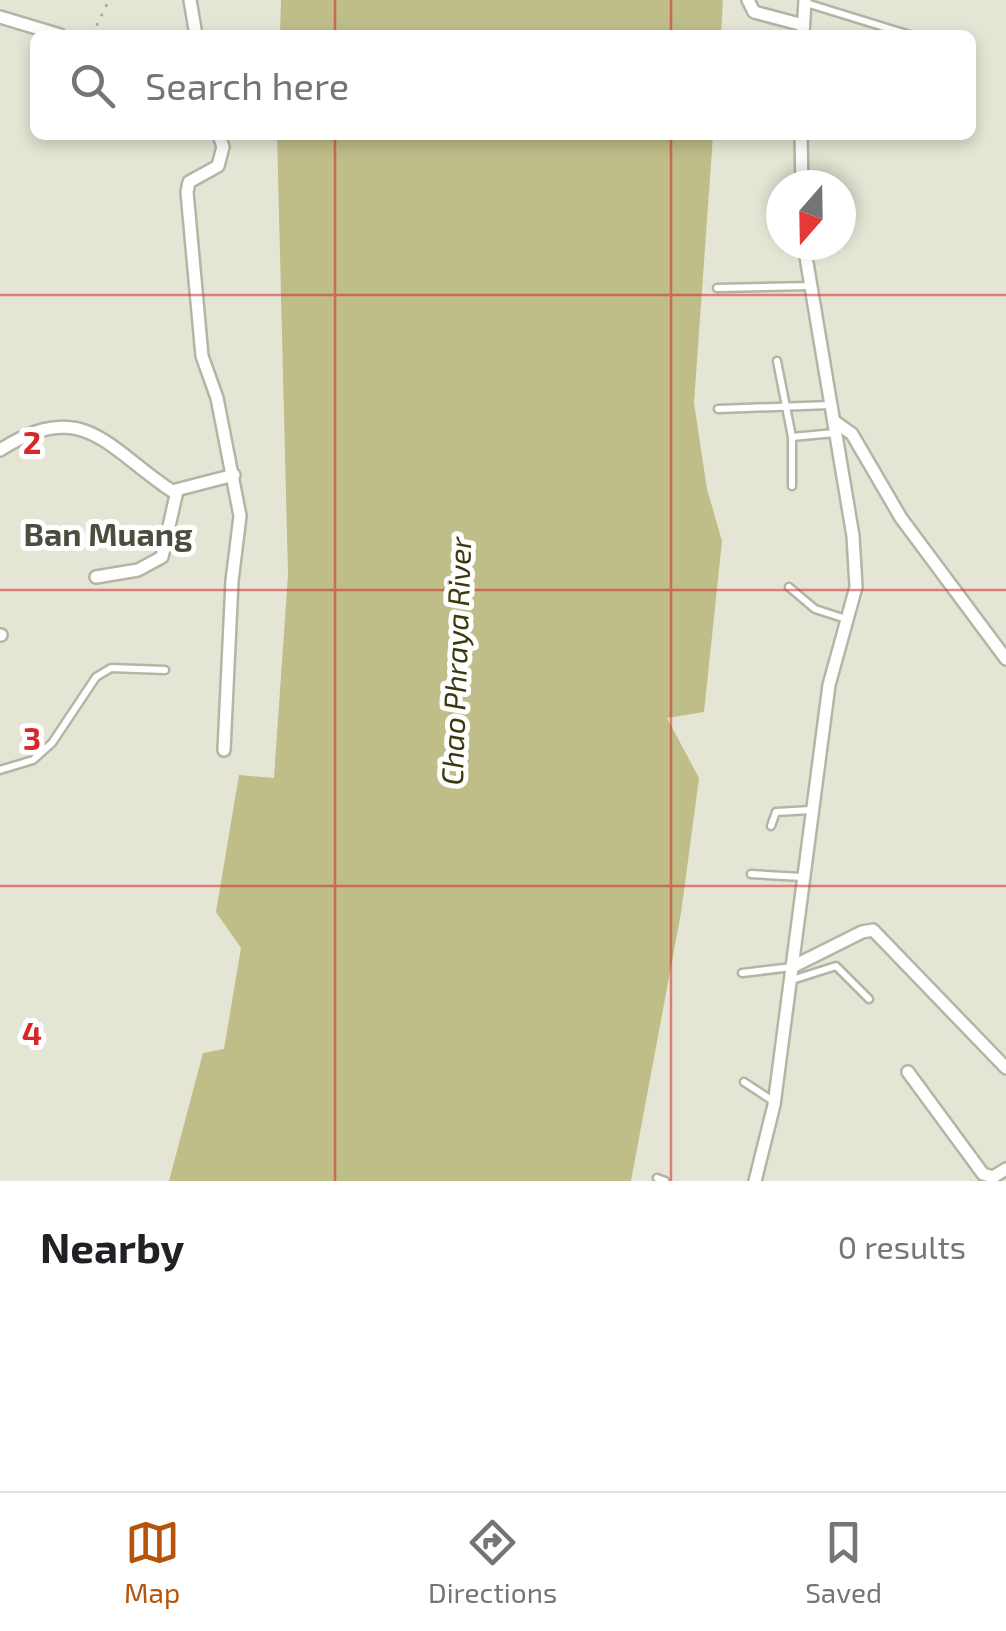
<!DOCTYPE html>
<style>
:root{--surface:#fff;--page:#f6f6f6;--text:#202124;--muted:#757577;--line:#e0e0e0;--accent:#b45309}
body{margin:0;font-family:"Exo 2",sans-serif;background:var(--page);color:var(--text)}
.compass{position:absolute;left:766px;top:170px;width:90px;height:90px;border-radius:50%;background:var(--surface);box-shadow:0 5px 15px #0003;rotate:200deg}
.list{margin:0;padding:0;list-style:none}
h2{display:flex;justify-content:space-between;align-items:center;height:130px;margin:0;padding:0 40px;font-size:42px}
h2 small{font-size:32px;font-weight:400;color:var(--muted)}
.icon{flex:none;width:55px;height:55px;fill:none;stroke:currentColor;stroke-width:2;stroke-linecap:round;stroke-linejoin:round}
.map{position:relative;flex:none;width:1006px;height:1181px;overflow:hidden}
.search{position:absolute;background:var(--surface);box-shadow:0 5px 15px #0003;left:30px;right:30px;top:30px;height:110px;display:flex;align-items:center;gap:25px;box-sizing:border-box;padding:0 35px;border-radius:15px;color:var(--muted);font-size:38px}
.sheet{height:310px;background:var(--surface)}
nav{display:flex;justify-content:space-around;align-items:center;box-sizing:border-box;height:140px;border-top:2px solid var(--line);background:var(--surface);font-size:28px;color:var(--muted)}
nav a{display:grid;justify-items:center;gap:5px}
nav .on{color:var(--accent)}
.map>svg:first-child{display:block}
</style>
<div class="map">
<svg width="1006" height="1181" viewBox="0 0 1006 1181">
<rect width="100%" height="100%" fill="#e5e5d5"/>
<!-- water -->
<g fill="#bfbd88">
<path d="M281,0h442l-2,35h-441z"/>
<path d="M277,135h436l-19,268 13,86 15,52 -18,171 -37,6 32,60 -18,135 -50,268h-462l34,-128 21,-4 17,-101 -25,-36 23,-137 35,3 14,-203z"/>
</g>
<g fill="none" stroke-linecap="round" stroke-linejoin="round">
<!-- service casing -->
<g stroke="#b5b5a6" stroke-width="11">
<g id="service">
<path d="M806,3l104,32"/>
<path d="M717,288l94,-2"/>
<path d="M777,361l15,76"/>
<path d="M718,409l112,-4"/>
<path d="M792,486v-49l43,-4"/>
<path d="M789,587l26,22 31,10"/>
<path d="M0,770l33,-10 19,-17 44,-66 15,-9 54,2"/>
<path d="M771,826l5,-14 35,-2"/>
<path d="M751,874l51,3"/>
<path d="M742,973l50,-6"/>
<path d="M792,980l44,-14 33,33"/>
<path d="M744,1082l29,19"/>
<path d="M657,1178l8,3"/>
</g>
</g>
<!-- minor casing -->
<g stroke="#b5b5a6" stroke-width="16">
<g id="minor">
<path d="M190,0l6,35"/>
<path d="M748,0l6,12 49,13"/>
<path d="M0,17l60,18"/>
<path d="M803,35l2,-35"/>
<path d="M219,135l4,12 -5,19 -29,16 -2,10 15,164 15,42 23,118 -8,65 -8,169"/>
<path d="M801,135l1,50"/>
<path d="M834,421l18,13 49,84 105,141"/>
<path d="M0,450c83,-53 106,-3 172,41l62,-16"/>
<path d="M96,577l42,-7 24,-13 15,-66"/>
<path d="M0,635h1"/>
<path d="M792,967l70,-35 11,-2 133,138"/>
<path d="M908,1072l75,102 10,3 13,-8"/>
<path d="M755,1181l19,-76 55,-420 27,-98 -3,-51 -49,-291"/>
</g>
</g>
<!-- path -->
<path stroke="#a2a296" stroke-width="2.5" stroke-dasharray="2.5 8" stroke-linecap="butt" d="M92,35l17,-35"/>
<!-- service -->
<use href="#service" stroke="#fff" stroke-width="6"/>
<!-- minor -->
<use href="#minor" stroke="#fff" stroke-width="11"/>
</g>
<!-- grid -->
<path fill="none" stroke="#d62828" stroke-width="2.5" stroke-opacity="0.55" d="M335,0v35M671,0v35M335,135v1046M671,135v1046M0,295h1006M0,590h1006M0,886h1006"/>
<g text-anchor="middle" stroke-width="10" stroke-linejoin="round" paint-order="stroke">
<!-- water labels -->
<g font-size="30" font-style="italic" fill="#3a380d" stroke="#fff">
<text transform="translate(457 661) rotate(-88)" y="10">Chao Phraya River</text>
</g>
<!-- quarter labels -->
<g font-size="32" font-weight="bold" fill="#4d4d3f" stroke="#fff">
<text x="108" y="546">Ban Muang</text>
</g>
</g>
<g font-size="32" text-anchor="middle" font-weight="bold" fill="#d62828" stroke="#fff" stroke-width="10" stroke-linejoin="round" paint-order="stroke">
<text x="32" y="454">2</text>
<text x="32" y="750">3</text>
<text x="32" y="1045">4</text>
</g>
</svg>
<svg class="compass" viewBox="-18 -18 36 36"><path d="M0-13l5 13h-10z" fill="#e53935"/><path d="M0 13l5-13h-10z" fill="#757577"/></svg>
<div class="search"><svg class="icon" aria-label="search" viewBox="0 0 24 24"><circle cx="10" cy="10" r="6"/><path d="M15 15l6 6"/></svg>Search here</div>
</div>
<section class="sheet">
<h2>Nearby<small>0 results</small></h2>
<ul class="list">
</ul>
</section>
<nav>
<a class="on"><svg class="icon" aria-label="map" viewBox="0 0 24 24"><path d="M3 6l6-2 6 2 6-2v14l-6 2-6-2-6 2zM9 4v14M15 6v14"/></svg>Map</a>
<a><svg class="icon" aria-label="directions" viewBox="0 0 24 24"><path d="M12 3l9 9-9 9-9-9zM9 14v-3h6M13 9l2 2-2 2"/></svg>Directions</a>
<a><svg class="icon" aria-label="saved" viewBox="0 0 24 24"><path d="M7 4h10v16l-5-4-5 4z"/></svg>Saved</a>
</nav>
